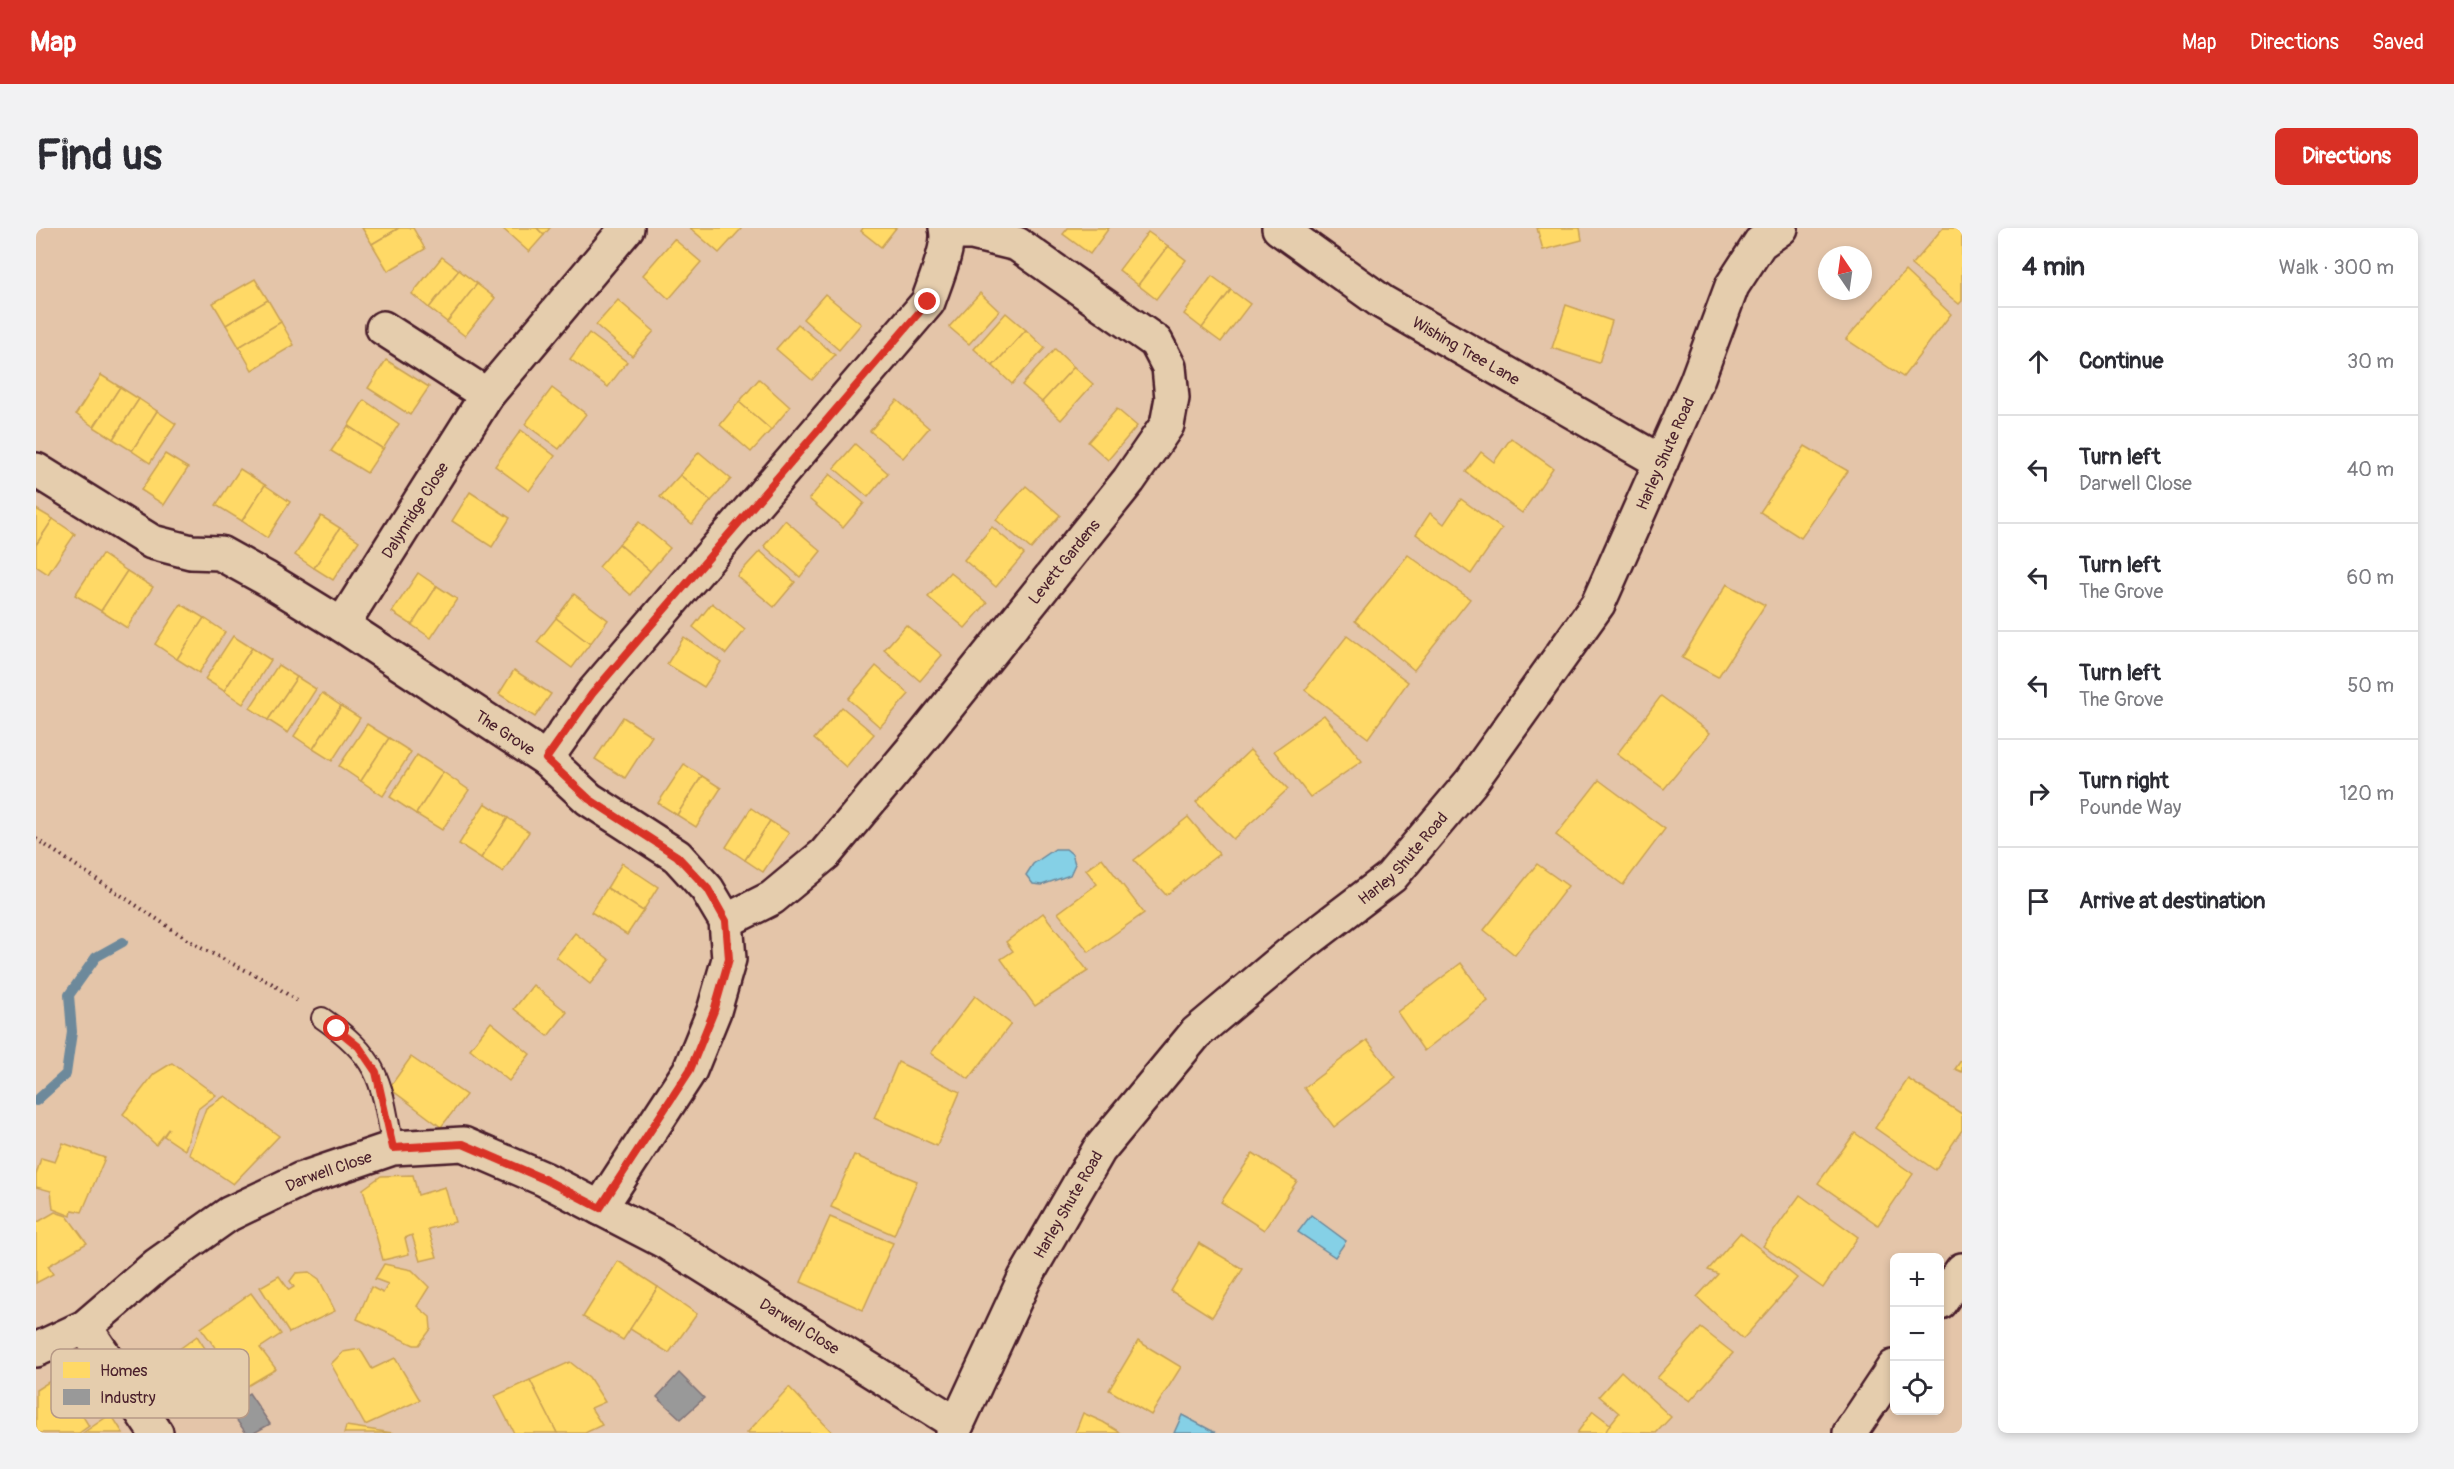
<!DOCTYPE html>
<meta charset="utf-8">
<style>
:root{--surface:#fff;--page:#f2f2f3;--text:#2b2b33;--muted:#7c7c81;--line:#e1e1e2;--accent:#d93025}
body{margin:0;font-family:Pangolin,sans-serif;background:var(--page);color:var(--text)}
.controls{position:absolute;right:18px;bottom:18px;display:grid;overflow:hidden;border-radius:9px;box-shadow:0 3px 9px #0003}
.controls button{width:54px;height:54px;display:grid;place-items:center;padding:0;border:0;border-bottom:2px solid var(--line);background:var(--surface);color:var(--text);font:30px sans-serif}
.compass{position:absolute;left:1782px;top:18px;width:54px;height:54px;border-radius:50%;background:var(--surface);box-shadow:0 3px 9px #0003;rotate:347deg}
.stop{position:absolute;width:18px;height:18px;margin:-14px;border:4px solid #d93025;border-radius:50%;background:#fff}
.stop.end{background:#d93025;border-color:#fff;box-shadow:0 2px 6px #0008}
.list{margin:0;padding:0;list-style:none}
h2{display:flex;justify-content:space-between;align-items:center;height:78px;margin:0;padding:0 24px;font-size:26px}
h2 small{font-size:20px;font-weight:400;color:var(--muted)}
.list li{display:grid;grid-template-columns:39px 1fr auto;gap:18px;align-items:center;box-sizing:border-box;height:108px;padding:0 24px;border-top:2px solid var(--line)}
.list b{display:block;font-size:22px;white-space:nowrap}
.list p{margin:0;font-size:20px;white-space:nowrap;color:var(--muted)}
.list em{font-size:20px;font-style:normal;color:var(--muted)}
.icon{flex:none;width:33px;height:33px;fill:none;stroke:currentColor;stroke-width:2;stroke-linecap:round;stroke-linejoin:round}
.map{position:relative;flex:none;width:1926px;height:1205px;overflow:hidden;border-radius:9px}
header{display:flex;align-items:center;gap:36px;box-sizing:border-box;height:84px;padding:0 30px;background:var(--accent);color:#fff}
header strong{font-size:28px}
nav{display:flex;gap:33px;margin-inline-start:auto;font-size:21px}
.intro{display:flex;align-items:center;justify-content:space-between;box-sizing:border-box;height:144px;padding:0 36px}
h1{margin:0;font-size:42px}
.button{padding:15px 27px;border-radius:9px;background:var(--accent);color:#fff;font-size:21px;font-weight:700}
main{display:flex;gap:36px;padding:0 36px}
aside{flex:1;background:var(--surface);border-radius:9px;box-shadow:0 3px 9px #0003}
.map>svg:first-child{display:block}
</style>
<header>
<strong>Map</strong>
<nav><a>Map</a><a>Directions</a><a>Saved</a></nav>
</header>
<div class="intro"><h1>Find us</h1><a class="button">Directions</a></div>
<main>
<div class="map">
<svg width="1926" height="1205" viewBox="0 0 1926 1205">
<rect width="100%" height="100%" fill="#e4c5a9"/>
<filter id="ink" filterUnits="userSpaceOnUse"><feTurbulence type="fractalNoise" baseFrequency=".0167" numOctaves="2"/><feDisplacementMap in="SourceGraphic" scale="12" xChannelSelector="R" yChannelSelector="G"/><feConvolveMatrix kernelMatrix="1 2 1 2 8 2 1 2 1" color-interpolation-filters="sRGB"/></filter>
<g filter="url(#ink)">
<!-- water -->
<g fill="#85d0e6" stroke="#6d899b" stroke-width="1.5">
<path d="M1019,621h11l6,5 3,10 -5,11 -28,10 -9,-1 -7,-9 7,-11z"/>
<path d="M1275,987l35,26 -11,16 -37,-25z"/>
<path d="M1146,1187l34,18h-42z"/>
</g>
<!-- homes -->
<g fill="#ffd966" stroke="#c9a154" stroke-width="1.5">
<path d="M326,0h37l-27,16z"/>
<path d="M363,0h14l12,21 -37,22 -16,-27z"/>
<path d="M466,0h35l7,7 -15,17z"/>
<path d="M501,0h13l-6,7z"/>
<path d="M654,0h50l1,1 -22,24z"/>
<path d="M827,0h33l-15,19 -20,-16z"/>
<path d="M1032,0h41l-19,26 -27,-20z"/>
<path d="M1501,0h43l2,12 -39,10z"/>
<path d="M1907,0h19v73l-3,3 -48,-39z"/>
<path d="M1112,4l20,14 -30,39 -19,-15z"/>
<path d="M638,11l27,23 -32,37 -26,-24z"/>
<path d="M1132,18l18,14 -30,39 -18,-14z"/>
<path d="M406,29l17,13 -30,38 -17,-14z"/>
<path d="M423,42l18,14 -30,38 -18,-14z"/>
<path d="M1869,43l46,43 -48,63 -57,-38z"/>
<path d="M1176,48l19,14 -29,38 -18,-14z"/>
<path d="M219,51l13,21 -42,25 -13,-22z"/>
<path d="M441,56l18,14 -30,38 -18,-14z"/>
<path d="M1195,62l19,14 -29,38 -19,-14z"/>
<path d="M944,65l19,18 -30,33 -20,-17z"/>
<path d="M789,66l36,30 -22,26 -36,-31z"/>
<path d="M232,72l13,22 -42,25 -13,-22z"/>
<path d="M582,72l36,31 -22,25 -36,-31z"/>
<path d="M1530,77l46,16 -13,42 -47,-15z"/>
<path d="M970,85l20,17 -33,36 -19,-17z"/>
<path d="M245,94l13,23 -42,25 -13,-23z"/>
<path d="M762,96l37,31 -23,25 -36,-31z"/>
<path d="M990,102l19,18 -33,36 -19,-18z"/>
<path d="M553,105l38,29 -19,25 -38,-28z"/>
<path d="M1019,121l19,18 -32,35 -20,-17z"/>
<path d="M350,132l43,27 -19,28 -42,-27z"/>
<path d="M1038,139l19,17 -32,36 -19,-18z"/>
<path d="M65,147l19,12 -26,40 -18,-13z"/>
<path d="M723,151l31,28 -19,23 -32,-28z"/>
<path d="M84,159l19,12 -26,40 -19,-12z"/>
<path d="M516,160l34,26 -27,35 -34,-25z"/>
<path d="M103,171l18,12 -25,40 -19,-12z"/>
<path d="M328,172l35,24 -16,25 -35,-23z"/>
<path d="M861,172l32,28 -26,30 -33,-27z"/>
<path d="M703,174l32,28 -20,22 -31,-27z"/>
<path d="M1081,181l20,17 -29,34 -20,-18z"/>
<path d="M121,183l19,13 -26,39 -18,-12z"/>
<path d="M312,198l35,23 -16,24 -36,-22z"/>
<path d="M485,202l34,26 -26,35 -34,-25z"/>
<path d="M1475,210l42,30 -31,45 -56,-41 15,-20 13,10z"/>
<path d="M819,216l33,29 -20,24 -34,-29z"/>
<path d="M1769,218l43,25 -47,67 -41,-26z"/>
<path d="M663,224l32,27 -20,22 -31,-26z"/>
<path d="M129,226l23,14 -24,37 -23,-15z"/>
<path d="M204,241l25,16 -23,36 -26,-16z"/>
<path d="M794,246l34,29 -21,25 -34,-29z"/>
<path d="M644,247l31,26 -19,23 -32,-27z"/>
<path d="M229,257l25,17 -23,36 -25,-17z"/>
<path d="M990,258l34,29 -29,34 -35,-29z"/>
<path d="M434,264l40,26 -18,29 -40,-26z"/>
<path d="M1425,271l41,30 -31,45 -55,-40 14,-21 14,11z"/>
<path d="M0,281l17,10 -17,26z"/>
<path d="M285,288l19,12 -26,40 -19,-13z"/>
<path d="M17,291l22,15 -27,40 -12,-8v-21z"/>
<path d="M749,292l36,31 -21,26 -36,-31z"/>
<path d="M603,294l31,26 -20,23 -31,-27z"/>
<path d="M956,299l32,27 -28,33 -32,-27z"/>
<path d="M304,300l19,13 -26,39 -19,-12z"/>
<path d="M583,316l31,27 -19,24 -32,-28z"/>
<path d="M724,323l35,31 -21,25 -37,-31z"/>
<path d="M66,326l25,17 -26,40 -26,-16z"/>
<path d="M1372,327l62,44 -56,71 -59,-49z"/>
<path d="M91,343l26,16 -26,41 -26,-17z"/>
<path d="M914,344l37,31 -22,25 -37,-31z"/>
<path d="M382,345l19,13 -25,39 -20,-13z"/>
<path d="M1691,356l38,21 -47,72 -36,-19z"/>
<path d="M401,358l20,13 -26,39 -19,-13z"/>
<path d="M538,366l34,26 -18,24 -34,-26z"/>
<path d="M676,375l33,27 -19,24 -33,-27z"/>
<path d="M145,376l23,14 -27,41 -22,-15z"/>
<path d="M168,390l21,14 -26,41 -22,-14z"/>
<path d="M520,390l34,26 -18,24 -35,-26z"/>
<path d="M870,397l36,30 -22,26 -36,-31z"/>
<path d="M197,408l19,12 -28,43 -19,-12z"/>
<path d="M1311,408l61,46 -40,56 -63,-48z"/>
<path d="M648,409l37,25 -17,25 -37,-23z"/>
<path d="M216,420l19,12 -28,44 -19,-13z"/>
<path d="M242,437l19,12 -29,43 -18,-12z"/>
<path d="M840,438l33,28 -29,33 -32,-28z"/>
<path d="M478,442l37,24 -16,23 -36,-23z"/>
<path d="M261,449l19,12 -28,44 -20,-13z"/>
<path d="M286,465l19,13 -28,43 -19,-13z"/>
<path d="M1625,468l49,37 -46,56 -47,-35z"/>
<path d="M305,478l19,12 -28,43 -19,-12z"/>
<path d="M806,479l32,27 -28,33 -32,-28z"/>
<path d="M1288,487l38,46 -52,36 -36,-46z"/>
<path d="M587,489l29,19 -27,42 -30,-19z"/>
<path d="M331,496l22,14 -28,43 -22,-15z"/>
<path d="M353,510l22,14 -28,44 -22,-15z"/>
<path d="M1214,522l38,39 -55,50 -37,-37z"/>
<path d="M381,527l26,17 -27,42 -26,-17z"/>
<path d="M648,536l18,12 -25,39 -19,-12z"/>
<path d="M407,544l26,18 -27,40 -26,-16z"/>
<path d="M666,548l19,12 -25,39 -19,-12z"/>
<path d="M1563,552l66,49 -42,56 -67,-50z"/>
<path d="M449,575l23,15 -27,40 -22,-14z"/>
<path d="M715,580l19,13 -25,39 -19,-13z"/>
<path d="M1152,589l31,37 -53,41 -32,-35z"/>
<path d="M472,590l21,14 -26,40 -22,-14z"/>
<path d="M734,593l19,12 -26,39 -18,-12z"/>
<path d="M1066,630l42,55 -55,39 -31,-39 39,-29 -11,-14z"/>
<path d="M586,635l36,24 -15,24 -36,-23z"/>
<path d="M1501,636l31,22 -53,69 -31,-25z"/>
<path d="M571,660l36,23 -16,24 -36,-23z"/>
<path d="M1007,685l45,58 -53,35 -34,-47 12,-8 -7,-9z"/>
<path d="M539,705l35,27 -20,24 -34,-27z"/>
<path d="M1425,735l27,38 -64,50 -27,-39z"/>
<path d="M497,757l34,27 -19,24 -34,-27z"/>
<path d="M939,768l36,28 -42,55 -38,-26z"/>
<path d="M455,794l39,32 -21,27 -39,-32z"/>
<path d="M1331,812l29,38 -62,49 -30,-39z"/>
<path d="M375,829l55,38 -25,32 -52,-39z"/>
<path d="M1926,831v13l-7,-3z"/>
<path d="M862,834l62,30 -23,54 -63,-28z"/>
<path d="M136,835l44,32 -18,14 -13,41 -21,-14 5,-8 -13,17 -33,-31 31,-40z"/>
<path d="M1872,851l54,35v16l-27,40 -60,-42z"/>
<path d="M189,868l54,40 -46,48 -44,-30 17,-46z"/>
<path d="M1819,905l58,41 -35,51 -60,-42z"/>
<path d="M27,915l42,15 -23,54 -10,-2 -1,6 -18,-7 -2,-18 -15,-4v-12l5,-17 14,4z"/>
<path d="M1217,925l44,28 -33,49 -43,-28z"/>
<path d="M818,927l63,26 -23,54 -63,-28z"/>
<path d="M377,947l5,20 27,-8 10,35 -27,7 9,28 -17,4 -8,-26 -7,3 4,16 -26,6 -20,-71 18,-13z"/>
<path d="M1764,967l58,42 -35,51 -60,-42z"/>
<path d="M19,984l12,4 20,27 -39,23 5,8 -17,9v-64l2,3z"/>
<path d="M794,989l63,26 -30,67 -62,-28z"/>
<path d="M1704,1005l57,45 -54,61 -46,-42 21,-23 -10,-4z"/>
<path d="M1163,1015l44,26 -31,48 -41,-26z"/>
<path d="M582,1033l40,26 -35,53 -40,-23z"/>
<path d="M348,1036l28,6 17,17 -12,19 13,11 1,12 -12,16h-5l-57,-26 14,-32 12,6 5,-9 -13,-5z"/>
<path d="M273,1044l10,7 16,32 -46,22 -29,-46 19,-11 10,14 5,-3 -4,-6 6,-8z"/>
<path d="M622,1059l39,27 -28,39 -39,-24z"/>
<path d="M215,1065l30,41 -21,14 16,21 -32,19 -43,-60z"/>
<path d="M1665,1100l32,25 -43,48 -33,-23z"/>
<path d="M161,1108l30,46 -16,10 -8,-10 -8,6 6,8 -16,9 -27,-40z"/>
<path d="M1102,1113l43,26 -30,48 -42,-25z"/>
<path d="M324,1121l12,20 23,-11 25,42 -55,25 -34,-61 12,-12z"/>
<path d="M534,1134l19,15 16,25 -14,6 11,17 -17,8h-28l-27,-53z"/>
<path d="M1585,1143l50,46 -15,16 -52,-1 15,-19 -20,-17z"/>
<path d="M22,1148l31,50 -10,7h-43v-43z"/>
<path d="M494,1152l27,53h-43l-19,-37z"/>
<path d="M753,1159l44,46h-86z"/>
<path d="M1557,1183l17,13 -5,9h-28z"/>
<path d="M1047,1185l20,9 18,11h-46z"/>
<path d="M75,1186l12,19h-40z"/>
<path d="M310,1198l47,7h-49z"/>
</g>
<!-- industry -->
<g fill="#999" stroke="#817478" stroke-width="1.5">
<path d="M643,1145l25,25 -23,21 -24,-22z"/>
<path d="M213,1165l21,31 -16,9h-8l-19,-26z"/>
</g>
<g fill="none" stroke-linecap="round" stroke-linejoin="round">
<!-- stream -->
<path stroke="#6d899b" stroke-width="10" d="M0,873l30,-27 6,-42 -3,-37 27,-38 27,-15"/>
<!-- lane casing -->
<g stroke="#4a1f2b" stroke-width="24">
<path id="lane" d="M286,790c59,41 59,64 71,130"/>
</g>
<!-- street casing -->
<g stroke="#4a1f2b" stroke-width="38">
<g id="street">
<path id="s1" d="M1243,0l103,74 279,160"/>
<path d="M347,100l104,67"/>
<path id="s2" d="M0,242l116,72 39,10 29,1 47,26 75,46 204,134 43,40 88,57 30,33 19,32 3,38 -15,52 -24,59 -90,138"/>
<path id="s3" d="M306,397l145,-230 140,-167"/>
<path d="M510,531l46,-65 336,-392c6,-18 23,-57 18,-74"/>
<path id="s4" d="M690,693l46,-23 53,-44 97,-116 207,-258 38,-55 5,-27 -3,-31 -13,-25 -139,-98 -45,-11h-25"/>
<path d="M1904,1074l22,-32"/>
<path d="M49,1099l71,106"/>
<path id="s5" d="M0,1122l49,-23 72,-62 72,-51 73,-35 91,-31 70,-4 81,35 120,62 293,183"/>
<path d="M1814,1205l44,-66"/>
</g>
</g>
<!-- secondary casing -->
<g stroke="#4a1f2b" stroke-width="38">
<g id="secondary">
<path id="s6" d="M917,1205l72,-155 74,-128 97,-117 94,-79 101,-77 80,-95 127,-178 98,-221 36,-97 28,-43 21,-15"/>
</g>
</g>
<!-- path -->
<path stroke="#4a1f2b" stroke-width="4" stroke-dasharray="1.5 4.5" stroke-linecap="butt" d="M0,611l163,108 72,36 29,20"/>
<!-- lane -->
<use href="#lane" stroke="#e5cdad" stroke-width="20"/>
<!-- street -->
<use href="#street" stroke="#e5cdad" stroke-width="33"/>
<!-- secondary -->
<use href="#secondary" stroke="#e5cdad" stroke-width="33"/>
</g>
</g>
<g fill="none" stroke-linecap="round" stroke-linejoin="round" filter="url(#ink)">
<!-- route -->
<path stroke="#d93025" stroke-width="8" d="M301,801l22,18 17,25 17,76 70,-4 81,35 56,29 90,-138 24,-59 15,-52 -3,-38 -18,-32 -31,-33 -88,-57 -43,-40 46,-65 336,-392"/>
</g>
<g text-anchor="middle" stroke-width="6" stroke-linejoin="round" paint-order="stroke">
<!-- street labels -->
<g font-size="16" fill="#4a1f2b" stroke="#e5cdad">
<text dy="6" stroke="none"><textPath href="#s1" startOffset="224">Wishing Tree Lane</textPath></text>
<text dy="6" stroke="none"><textPath href="#s6" startOffset="1228">Harley Shute Road</textPath></text>
<text dy="6" stroke="none"><textPath href="#s3" startOffset="136">Dalynridge Close</textPath></text>
<text dy="6" stroke="none"><textPath href="#s4" startOffset="498">Levett Gardens</textPath></text>
<text dy="6" stroke="none"><textPath href="#s2" startOffset="543">The Grove</textPath></text>
<text dy="6" stroke="none"><textPath href="#s6" startOffset="742">Harley Shute Road</textPath></text>
<text dy="6" stroke="none"><textPath href="#s5" startOffset="346">Darwell Close</textPath></text>
<text dy="6" stroke="none"><textPath href="#s6" startOffset="256">Harley Shute Road</textPath></text>
<text dy="6" stroke="none"><textPath href="#s5" startOffset="868">Darwell Close</textPath></text>
</g>
</g>
<!-- legend -->
<rect x="15" y="1121" width="198" height="69" rx="9" fill="#e5cdad" stroke="#b69986" stroke-width="1.5"/>
<rect x="27" y="1134" width="27" height="16" fill="#ffd966"/>
<rect x="27" y="1161" width="27" height="16" fill="#999"/>
<g font-size="16" fill="#4a1f2b">
<text x="64" y="1148">Homes</text>
<text x="64" y="1175">Industry</text>
</g>
</svg>
<div class="controls">
<button>+</button>
<button>−</button>
<button><svg class="icon" aria-label="locate" viewBox="0 0 24 24"><circle cx="12" cy="12" r="6"/><path d="M12 2v4M12 18v4M2 12h4M18 12h4"/></svg></button>
</div>
<svg class="compass" viewBox="-18 -18 36 36"><path d="M0-13l5 13h-10z" fill="#e53935"/><path d="M0 13l5-13h-10z" fill="#7c7c81"/></svg>
<div class="stop" style="left:301px;top:801px"></div>
<div class="stop end" style="left:892px;top:74px"></div>
</div>
<aside>
<h2>4 min<small>Walk · 300 m</small></h2>
<ul class="list">
<li><svg class="icon" aria-label="ahead" viewBox="0 0 24 24"><path d="M12 20V5M6 11l6-6 6 6"/></svg><div><b>Continue</b></div><em>30 m</em></li>
<li><svg class="icon" aria-label="left" viewBox="0 0 24 24"><path d="M17 20v-9H6M10 6l-5 5 5 5"/></svg><div><b>Turn left</b><p>Darwell Close</p></div><em>40 m</em></li>
<li><svg class="icon" aria-label="left" viewBox="0 0 24 24"><path d="M17 20v-9H6M10 6l-5 5 5 5"/></svg><div><b>Turn left</b><p>The Grove</p></div><em>60 m</em></li>
<li><svg class="icon" aria-label="left" viewBox="0 0 24 24"><path d="M17 20v-9H6M10 6l-5 5 5 5"/></svg><div><b>Turn left</b><p>The Grove</p></div><em>50 m</em></li>
<li><svg class="icon" aria-label="right" viewBox="0 0 24 24"><path d="M7 20v-9h11M14 6l5 5-5 5"/></svg><div><b>Turn right</b><p>Pounde Way</p></div><em>120 m</em></li>
<li><svg class="icon" aria-label="arrive" viewBox="0 0 24 24"><path d="M6 21V4h12l-3 4 3 4H6"/></svg><div><b>Arrive at destination</b></div></li>
</ul>
</aside>
</main>
